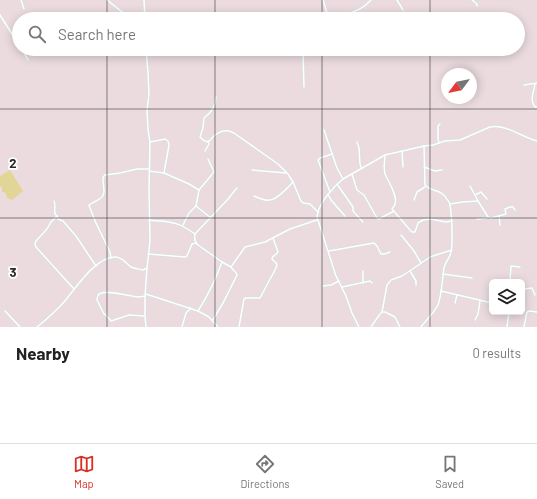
<!DOCTYPE html>
<style>
:root{--surface:#fff;--page:#f6f6f6;--text:#222;--muted:#767676;--line:#e0e0e0;--accent:#d93025}
body{margin:0;font-family:Barlow,sans-serif;background:var(--page);color:var(--text)}
.controls{position:absolute;right:12px;bottom:12px;display:grid;overflow:hidden;border-radius:6px;box-shadow:0 2px 10px #0003}
.controls button{width:36px;height:36px;display:grid;place-items:center;padding:0;border:0;border-bottom:1px solid var(--line);background:var(--surface);color:var(--text);font:20px sans-serif}
.compass{position:absolute;left:441px;top:68px;width:36px;height:36px;border-radius:50%;background:var(--surface);box-shadow:0 2px 10px #0003;rotate:238deg}
.list{margin:0;padding:0;list-style:none}
h2{display:flex;justify-content:space-between;align-items:center;height:52px;margin:0;padding:0 16px;font-size:17px}
h2 small{font-size:13px;font-weight:400;color:var(--muted)}
.icon{flex:none;width:22px;height:22px;fill:none;stroke:currentColor;stroke-width:2;stroke-linecap:round;stroke-linejoin:round}
.map{position:relative;flex:none;width:537px;height:327px;overflow:hidden}
.search{position:absolute;background:var(--surface);box-shadow:0 2px 10px #0003;left:12px;right:12px;top:12px;height:44px;display:flex;align-items:center;gap:10px;box-sizing:border-box;padding:0 14px;border-radius:22px;color:var(--muted);font-size:15px}
.sheet{height:116px;background:var(--surface)}
nav{display:flex;justify-content:space-around;align-items:center;box-sizing:border-box;height:56px;border-top:1px solid var(--line);background:var(--surface);font-size:11px;color:var(--muted)}
nav a{display:grid;justify-items:center;gap:2px}
nav .on{color:var(--accent)}
.map>svg:first-child{display:block}
</style>
<div class="map">
<svg width="537" height="327" viewBox="0 0 537 327">
<rect width="100%" height="100%" fill="#ebdbdf"/>
<!-- green -->
<path fill="#e2d597" d="M10,170l13,21 -11,9 -5,-2 -1,-5 -4,-1v-5l-2,-1v-10z"/>
<g fill="none" stroke-linecap="round" stroke-linejoin="round">
<!-- street casing -->
<g stroke="#d0e2e2" stroke-width="2.5">
<g id="street">
<path d="M21,0l3,9"/>
<path d="M107,0l24,19"/>
<path d="M144,0l1,19"/>
<path d="M323,0l5,16"/>
<path d="M397,0l6,10"/>
<path d="M472,0l5,4v2"/>
<path d="M0,15l19,30"/>
<path d="M137,19l8,-5"/>
<path d="M281,19c3,-2 8,-4 12,-5 7,-1 15,1 22,2 19,1 42,0 56,-16"/>
<path d="M22,49l6,11"/>
<path d="M535,84c-1,9 -6,14 0,23h2"/>
<path d="M524,85l13,-2"/>
<path d="M304,87l-1,-37 2,-1 33,1 4,-1"/>
<path d="M216,97c0,9 -4,15 -12,21l-1,10 -3,9c2,2 5,6 9,4 1,0 1,-1 2,-2 7,-8 14,-11 23,-6l44,31 10,10 5,8 8,19 2,2 7,1 8,8"/>
<path d="M324,130l13,38 6,11"/>
<path d="M150,142l15,-3 3,2 1,4 -5,28"/>
<path d="M357,142l2,6 1,16 1,3 2,1"/>
<path d="M439,143l-1,-4v-13l2,-2"/>
<path d="M205,151l4,-7 -1,-2"/>
<path d="M402,151l1,16"/>
<path d="M385,155c0,6 -2,12 0,19 3,7 13,22 10,30 0,2 -2,3 -3,5l18,21 2,2h3l3,-9 5,-3 7,-1 16,3 6,-1"/>
<path d="M424,167l11,4 7,-1"/>
<path d="M252,170l34,3"/>
<path d="M149,171l15,2 25,11 10,6"/>
<path d="M352,174l5,16 7,5 13,23 2,1 15,-8"/>
<path d="M337,184l16,23v4l10,11"/>
<path d="M330,192l-12,-32 2,-2 12,-4"/>
<path d="M328,194l3,6 14,16"/>
<path d="M475,195l6,-3 6,7"/>
<path d="M254,196c5,2 10,5 15,4 8,0 18,-12 24,-18"/>
<path d="M414,200l3,-8 8,-5"/>
<path d="M54,201c2,5 0,8 1,13l2,2 1,3 5,2 13,15 20,30"/>
<path d="M450,204l12,-2 16,-1 -1,-2 -7,-13"/>
<path d="M196,206l15,12"/>
<path d="M57,216l-6,6 -4,7 -11,12 -1,3 1,3 38,42"/>
<path d="M499,216l1,9"/>
<path d="M488,217l3,1 15,-4 -1,-5 5,-2h3l2,3"/>
<path d="M477,219l10,-1 1,-1 -10,-16"/>
<path d="M149,220c5,1 9,1 13,1 16,2 20,4 33,13"/>
<path d="M183,225l6,-12 7,-7 3,-16 15,-18 -6,-13"/>
<path d="M401,235l13,16 7,12"/>
<path d="M329,251l45,-8 3,3 4,8h4l5,-2"/>
<path d="M148,254l37,3 2,-1 5,-12 4,-1"/>
<path d="M111,258l-1,-6 -14,-29 -6,-15 -1,-3c4,-3 8,-4 12,-7 6,-4 1,-15 2,-21l2,-2 15,-2 17,-4h12"/>
<path d="M231,267l-9,-5 -24,-17c-3,-3 -4,-7 -3,-11l33,-35 8,-10 1,-1"/>
<path d="M410,271l6,10v4"/>
<path d="M443,274l29,4"/>
<path d="M510,282l1,-16 9,1"/>
<path d="M363,283v-12"/>
<path d="M323,286l8,-1 8,-4"/>
<path d="M342,287l28,-6 2,2"/>
<path d="M441,291l51,12"/>
<path d="M146,294l52,17 11,6 9,10"/>
<path d="M522,302l1,-12 1,-1 8,-1 3,7"/>
<path d="M455,303l2,-8"/>
<path d="M5,311l15,16"/>
<path d="M198,311c10,-16 18,-32 24,-49"/>
<path d="M382,312l5,-27 4,-5 11,-4 15,-10 13,-9 9,-3 13,-4"/>
<path d="M144,316l-15,-1 -18,6 -5,-6 -2,-1 -7,-14c0,-2 0,-4 2,-6 8,-5 31,3 40,3 1,0 5,-1 6,-1"/>
<path d="M213,320l10,-17 14,-28c-1,-4 -5,-5 -6,-8l14,-20 20,-5 25,-13 27,-9"/>
<path d="M475,320l3,-6 2,-13"/>
<path d="M37,327c10,-8 19,-16 27,-25 12,-14 32,-46 52,-45 8,1 10,7 15,10 4,2 9,2 12,3l4,-2"/>
<path d="M146,327l-1,-11v-20l2,-28 3,-27 -1,-52 1,-47 -2,-12 -1,-20 2,-16 -1,-21 -2,-24"/>
<path d="M182,327l4,-14 5,-5"/>
<path d="M239,327l5,-28 2,-1h14l16,-30 1,-4 -5,-5c0,-4 5,-4 6,-7l-5,-14"/>
<path d="M359,327l-7,-14 -6,-17 -10,-20 -19,-59c1,-13 16,-30 26,-38l42,-24 39,-9 9,-1 12,-4 15,-1 30,-13c17,-3 31,10 47,14"/>
<path d="M371,327l9,-13 2,-2h3l10,5 5,10"/>
<path d="M421,327c5,-7 13,-14 17,-22 4,-11 4,-25 6,-37 1,-6 6,-10 7,-16 2,-8 1,-43 -2,-50 -8,-15 -17,-9 -24,-17l-1,-39"/>
<path d="M507,327l2,-15"/>
<path d="M524,327l3,-15 3,-1 7,1"/>
</g>
</g>
<!-- street -->
<use href="#street" stroke="#fff" stroke-width="1.5"/>
</g>
<!-- grid -->
<path fill="none" stroke="#292929" stroke-width="1" stroke-opacity="0.55" d="M107,0v19M215,0v19M322,0v19M430,0v19M107,49v278M215,49v278M322,49v278M430,49v278M0,109h537M0,218h537"/>
<g font-size="13" text-anchor="middle" font-weight="bold" fill="#292929" stroke="#fff" stroke-width="3.5" stroke-linejoin="round" paint-order="stroke">
<text x="13" y="168">2</text>
<text x="13" y="277">3</text>
</g>
</svg>
<div class="controls">
<button><svg class="icon" aria-label="layers" viewBox="0 0 24 24"><path d="M12 4l9 5-9 5-9-5zM3 14l9 5 9-5"/></svg></button>
</div>
<svg class="compass" viewBox="-18 -18 36 36"><path d="M0-13l5 13h-10z" fill="#e53935"/><path d="M0 13l5-13h-10z" fill="#767676"/></svg>
<div class="search"><svg class="icon" aria-label="search" viewBox="0 0 24 24"><circle cx="10" cy="10" r="6"/><path d="M15 15l6 6"/></svg>Search here</div>
</div>
<section class="sheet">
<h2>Nearby<small>0 results</small></h2>
<ul class="list">
</ul>
</section>
<nav>
<a class="on"><svg class="icon" aria-label="map" viewBox="0 0 24 24"><path d="M3 6l6-2 6 2 6-2v14l-6 2-6-2-6 2zM9 4v14M15 6v14"/></svg>Map</a>
<a><svg class="icon" aria-label="directions" viewBox="0 0 24 24"><path d="M12 3l9 9-9 9-9-9zM9 14v-3h6M13 9l2 2-2 2"/></svg>Directions</a>
<a><svg class="icon" aria-label="saved" viewBox="0 0 24 24"><path d="M7 4h10v16l-5-4-5 4z"/></svg>Saved</a>
</nav>
